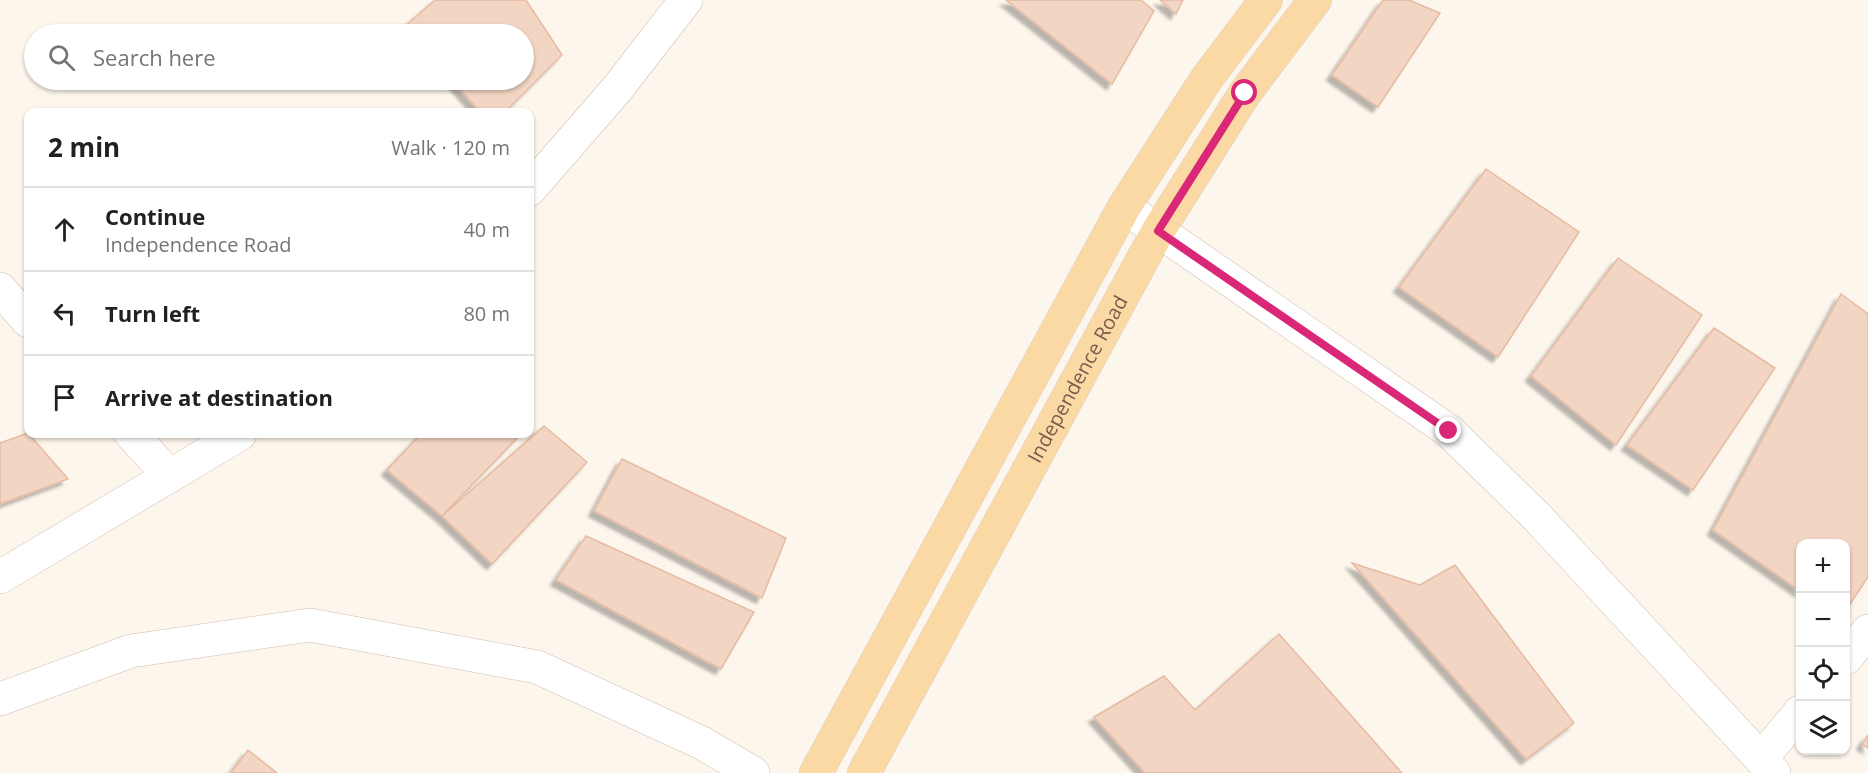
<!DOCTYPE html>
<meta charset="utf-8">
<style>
:root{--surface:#fff;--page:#f2f2f2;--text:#202124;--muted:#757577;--line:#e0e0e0}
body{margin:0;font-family:"Open Sans",sans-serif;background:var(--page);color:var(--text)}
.controls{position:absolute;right:18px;bottom:18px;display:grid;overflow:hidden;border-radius:12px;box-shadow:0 2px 4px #0004}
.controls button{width:54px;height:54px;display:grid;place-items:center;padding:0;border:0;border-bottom:2px solid var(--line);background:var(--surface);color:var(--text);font:30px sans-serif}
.stop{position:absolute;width:18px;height:18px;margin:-14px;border:4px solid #db2777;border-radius:50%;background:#fff}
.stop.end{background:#db2777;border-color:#fff;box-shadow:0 2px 6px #0008}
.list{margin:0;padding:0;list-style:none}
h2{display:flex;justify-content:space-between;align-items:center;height:78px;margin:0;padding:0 24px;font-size:26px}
h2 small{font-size:20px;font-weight:400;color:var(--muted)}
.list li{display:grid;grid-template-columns:39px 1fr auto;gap:18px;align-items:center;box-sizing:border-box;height:84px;padding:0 24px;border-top:2px solid var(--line)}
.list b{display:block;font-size:22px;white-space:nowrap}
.list p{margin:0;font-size:20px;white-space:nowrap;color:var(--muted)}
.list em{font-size:20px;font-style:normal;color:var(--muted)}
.icon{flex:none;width:33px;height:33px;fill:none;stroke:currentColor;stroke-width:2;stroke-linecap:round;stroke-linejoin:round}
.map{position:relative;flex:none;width:1868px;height:773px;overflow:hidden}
.search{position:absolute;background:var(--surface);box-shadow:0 2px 4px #0004;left:24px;top:24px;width:510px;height:66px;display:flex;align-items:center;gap:15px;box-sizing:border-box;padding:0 21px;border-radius:33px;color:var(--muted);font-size:22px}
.panel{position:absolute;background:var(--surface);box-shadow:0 2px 4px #0004;left:24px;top:108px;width:510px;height:330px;border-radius:12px}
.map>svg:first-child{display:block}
</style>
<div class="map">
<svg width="1868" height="773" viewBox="0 0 1868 773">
<defs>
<filter id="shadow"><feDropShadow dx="-5.5" dy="5.5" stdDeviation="1.5" flood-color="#0004"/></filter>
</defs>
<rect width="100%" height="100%" fill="#fdf6ec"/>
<!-- building -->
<g fill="#f3d5c3" stroke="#e6bba3" stroke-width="1.5" filter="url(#shadow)">
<path d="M435,0h91l36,55 -57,57h-25l-28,-32h72v-46h-111l-8,-8z"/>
<path d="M1006,0h135l13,11 -42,73z"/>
<path d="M1160,0h23l-7,14z"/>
<path d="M1383,0h26l31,13 -62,94 -46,-32z"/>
<path d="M1486,169l93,63 -81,125 -99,-70z"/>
<path d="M1618,258l84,57 -86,130 -85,-69z"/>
<path d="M1841,294l27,20v263l-22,33v-66h-46v47l-87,-61z"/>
<path d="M1714,328l61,40 -82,122 -66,-45z"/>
<path d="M544,426l43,36 -95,102 -50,-48z"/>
<path d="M28,433l40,46 -68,25v-61z"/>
<path d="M421,434h100l-79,82 -55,-46z"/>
<path d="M622,459l164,79 -24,60 -168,-87z"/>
<path d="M586,536l168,76 -33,57 -165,-89z"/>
<path d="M1352,563l68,22 35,-20 119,158 -48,36z"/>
<path d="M1279,634l123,139h-257l-51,-56 70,-41 31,34z"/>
<path d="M1868,735v13l-6,-4z"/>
<path d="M248,750l29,23h-46z"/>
</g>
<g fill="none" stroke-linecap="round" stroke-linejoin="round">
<!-- minor casing -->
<g stroke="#d1beb0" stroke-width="34">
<g id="minor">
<path d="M530,189l87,-100 69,-89"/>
<path d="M1124,207l325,224 88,86 237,256"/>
<path d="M0,289l28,32"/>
<path d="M131,434l39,42"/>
<path d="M0,577l240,-143"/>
<path d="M1846,658l22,-27"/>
<path d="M0,699l131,-48 179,-26 227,42 165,76 51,30"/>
<path d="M1761,759l39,-47"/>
</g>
</g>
<!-- major casing -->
<g stroke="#dad1cd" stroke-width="34">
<g id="major">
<path d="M816,773l308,-566 83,-129 59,-78"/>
<path id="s1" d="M864,773l294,-542 87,-138 70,-93"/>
</g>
</g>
<!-- minor -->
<use href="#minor" stroke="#fff" stroke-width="33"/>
<!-- major -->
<use href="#major" stroke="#fbd9a5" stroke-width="33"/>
</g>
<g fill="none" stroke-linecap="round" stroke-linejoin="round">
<!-- route -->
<path stroke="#db2777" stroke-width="8" d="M1245,93l-87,138 291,200"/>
</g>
<g text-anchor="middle" stroke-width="6" stroke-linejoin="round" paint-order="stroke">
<!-- street labels -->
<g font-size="20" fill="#7a5c4d" stroke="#fffaf3">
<text dy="7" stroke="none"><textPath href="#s1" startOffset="448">Independence Road</textPath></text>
</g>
</g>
</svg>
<div class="controls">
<button>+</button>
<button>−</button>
<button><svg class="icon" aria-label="locate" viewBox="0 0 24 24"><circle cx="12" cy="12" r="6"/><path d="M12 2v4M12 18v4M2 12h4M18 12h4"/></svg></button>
<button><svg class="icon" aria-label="layers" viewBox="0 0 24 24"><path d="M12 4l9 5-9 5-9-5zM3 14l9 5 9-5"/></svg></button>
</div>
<div class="stop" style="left:1245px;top:93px"></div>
<div class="stop end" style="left:1449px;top:431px"></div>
<div class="search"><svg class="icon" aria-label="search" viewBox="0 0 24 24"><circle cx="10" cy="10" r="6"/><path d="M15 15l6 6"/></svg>Search here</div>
<section class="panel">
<h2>2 min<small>Walk · 120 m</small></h2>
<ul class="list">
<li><svg class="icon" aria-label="ahead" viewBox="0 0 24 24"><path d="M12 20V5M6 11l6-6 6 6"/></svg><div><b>Continue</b><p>Independence Road</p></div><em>40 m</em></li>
<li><svg class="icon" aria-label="left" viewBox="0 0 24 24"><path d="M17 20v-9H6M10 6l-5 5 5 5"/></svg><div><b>Turn left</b></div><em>80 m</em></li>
<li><svg class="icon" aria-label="arrive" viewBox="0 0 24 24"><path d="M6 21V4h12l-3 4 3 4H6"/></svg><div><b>Arrive at destination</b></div></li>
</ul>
</section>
</div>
